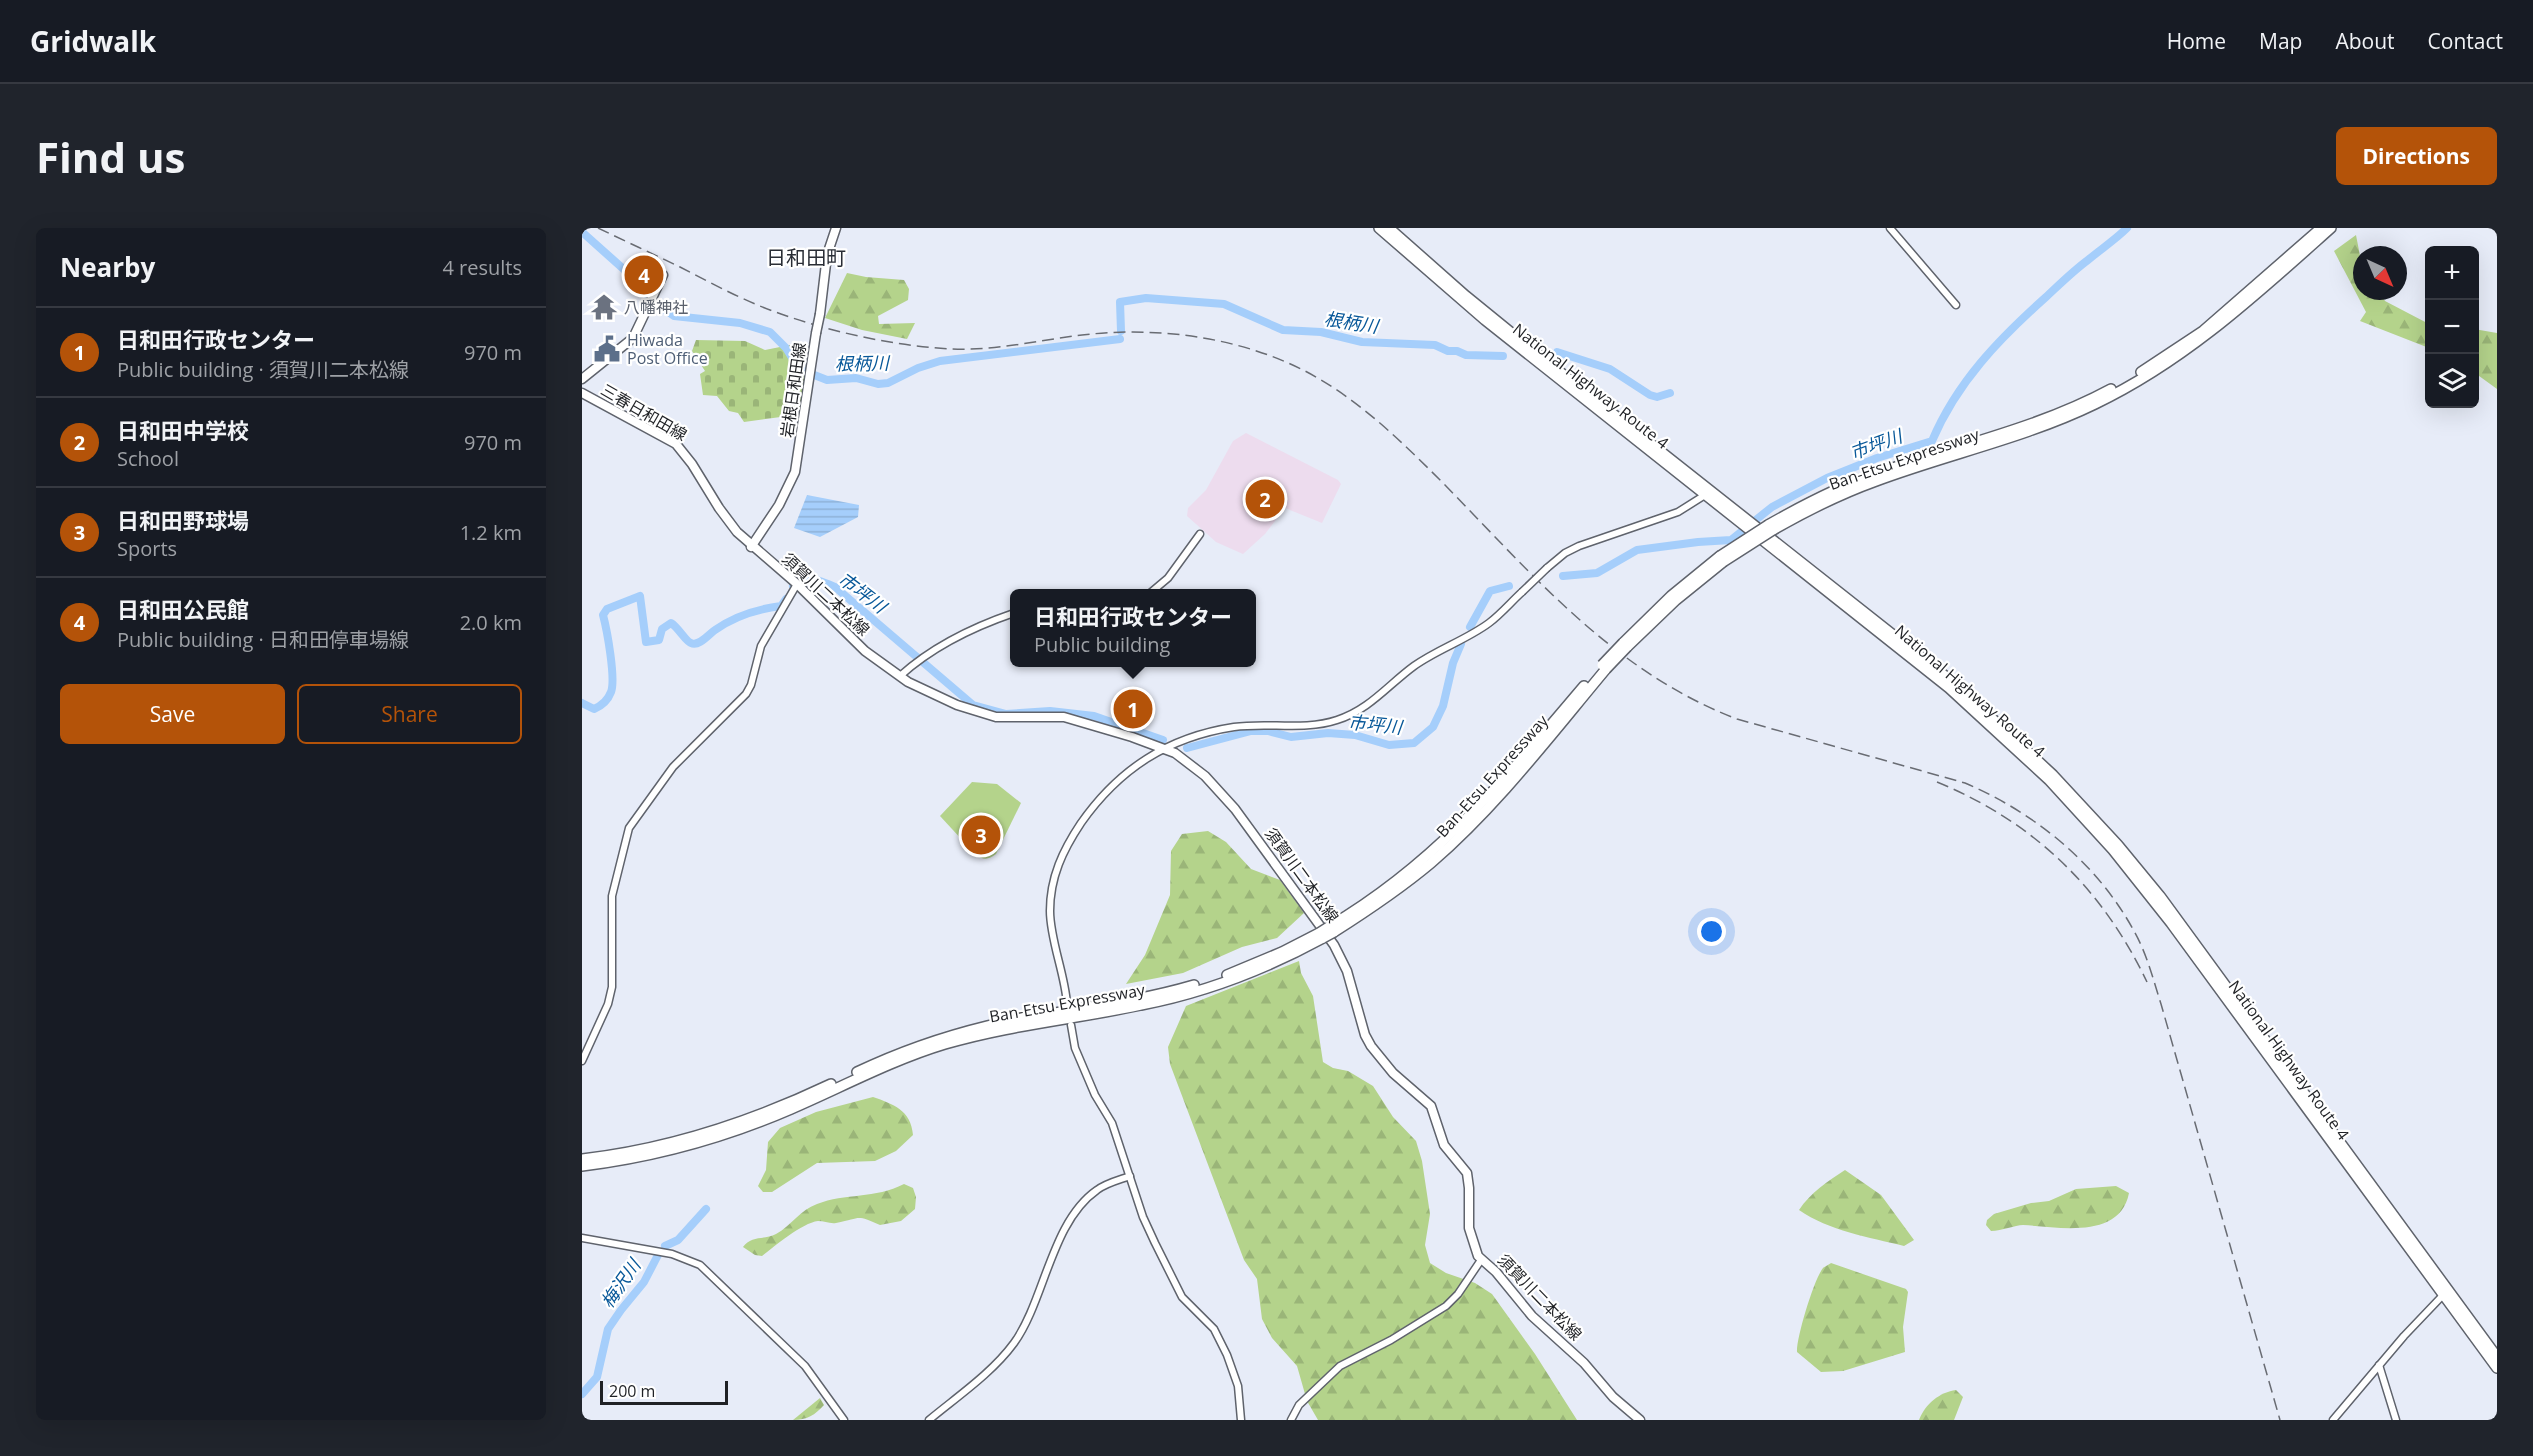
<!DOCTYPE html>
<meta charset="utf-8">
<style>
:root{--surface:#171b24;--page:#20242c;--text:#f1f3f6;--muted:#9ea1a6;--line:#363941;--accent:#b45309}
body{margin:0;font-family:"Open Sans","Noto Sans JP",sans-serif;background:var(--page);color:var(--text)}
.controls{position:absolute;right:18px;top:18px;display:grid;overflow:hidden;border-radius:9px;box-shadow:0 6px 24px #0002}
.controls button{width:54px;height:54px;display:grid;place-items:center;padding:0;border:0;border-bottom:2px solid var(--line);background:var(--surface);color:var(--text);font:30px sans-serif}
.compass{position:absolute;left:1771px;top:18px;width:54px;height:54px;border-radius:50%;background:var(--surface);box-shadow:0 6px 24px #0002;rotate:136deg}
.scale{position:absolute;left:18px;bottom:15px;width:128px;box-sizing:border-box;padding-left:6px;border:3px solid #1f2125;border-top:0;font-size:16px;line-height:21px;white-space:nowrap;color:#1f2125;-webkit-text-stroke:4px #fff;paint-order:stroke}
.you{position:absolute;left:1130px;top:704px;width:21px;height:21px;margin:-15px;border:4px solid #fff;border-radius:50%;background:#1a73e8;box-shadow:0 0 0 9px #1a73e833}
.badge{display:grid;place-items:center;width:39px;height:39px;border-radius:50%;background:var(--accent);color:#fff;font-size:20px;font-weight:700}
.pin{position:absolute;translate:-50% -50%;border:3px solid #fff;box-shadow:0 2px 6px #0006}
.popup{position:absolute;left:428px;top:361px;width:246px;height:78px;box-sizing:border-box;display:grid;place-content:center;border-radius:9px;background:var(--surface);filter:drop-shadow(0 2px 4px #0005);font-size:20px;white-space:nowrap;color:var(--muted)}
.popup b{font-size:22px;color:var(--text)}
.popup::after{content:'';position:absolute;left:50%;top:100%;margin-left:-12px;border:12px solid transparent;border-top-color:var(--surface)}
.list{margin:0;padding:0;list-style:none}
h2{display:flex;justify-content:space-between;align-items:center;height:78px;margin:0;padding:0 24px;font-size:26px}
h2 small{font-size:20px;font-weight:400;color:var(--muted)}
.list li{display:grid;grid-template-columns:39px 1fr auto;gap:18px;align-items:center;box-sizing:border-box;height:90px;padding:0 24px;border-top:2px solid var(--line)}
.list b{display:block;font-size:22px;white-space:nowrap}
.list p{margin:0;font-size:20px;white-space:nowrap;color:var(--muted)}
.list em{font-size:20px;font-style:normal;color:var(--muted)}
.actions{display:flex;gap:12px;padding:18px 24px}
.actions a{flex:1;padding:14px 0;border:2px solid var(--accent);border-radius:9px;text-align:center;font-size:21px;color:var(--accent)}
.actions .main{background:var(--accent);color:#fff}
.icon{flex:none;width:33px;height:33px;fill:none;stroke:currentColor;stroke-width:2;stroke-linecap:round;stroke-linejoin:round}
.map{position:relative;flex:none;width:1915px;height:1192px;overflow:hidden;border-radius:9px}
header{display:flex;align-items:center;gap:36px;box-sizing:border-box;height:84px;padding:0 30px;background:var(--surface);border-bottom:2px solid var(--line)}
header strong{font-size:28px}
nav{display:flex;gap:33px;margin-inline-start:auto;font-size:21px}
.intro{display:flex;align-items:center;justify-content:space-between;box-sizing:border-box;height:144px;padding:0 36px}
h1{margin:0;font-size:42px}
.button{padding:15px 27px;border-radius:9px;background:var(--accent);color:#fff;font-size:21px;font-weight:700}
main{display:flex;gap:36px;padding:0 36px}
aside{flex:1;background:var(--surface);border-radius:9px;box-shadow:0 6px 24px #0002}
.map>svg:first-child{display:block}
</style>
<header>
<strong>Gridwalk</strong>
<nav><a>Home</a><a>Map</a><a>About</a><a>Contact</a></nav>
</header>
<div class="intro"><h1>Find us</h1><a class="button">Directions</a></div>
<main>
<aside>
<h2>Nearby<small>4 results</small></h2>
<ul class="list">
<li><span class="badge">1</span><div><b>日和田行政センター</b><p>Public building · 須賀川二本松線</p></div><em>970 m</em></li>
<li><span class="badge">2</span><div><b>日和田中学校</b><p>School</p></div><em>970 m</em></li>
<li><span class="badge">3</span><div><b>日和田野球場</b><p>Sports</p></div><em>1.2 km</em></li>
<li><span class="badge">4</span><div><b>日和田公民館</b><p>Public building · 日和田停車場線</p></div><em>2.0 km</em></li>
</ul>
<div class="actions"><a class="main">Save</a><a>Share</a></div>
</aside>
<div class="map">
<svg width="1915" height="1192" viewBox="0 0 1915 1192">
<defs>
<pattern id="forest-firs" width="22" height="20" patternUnits="userSpaceOnUse" patternTransform="scale(1.5)"><rect width="22" height="20" fill="#b4d38b"/><path d="M5 1l3.5 6h-7zM16 11l3.5 6h-7z" fill="#9ab578"/></pattern>
<pattern id="cemetery-stones" width="16" height="16" patternUnits="userSpaceOnUse" patternTransform="scale(1.5)"><rect width="16" height="16" fill="#b4d38b"/><path d="M2 7V4a2 2 0 0 1 4 0v3zM10 15v-3a2 2 0 0 1 4 0v3z" fill="#9ab578"/></pattern>
<pattern id="water-rules" width="6" height="5" patternUnits="userSpaceOnUse" patternTransform="scale(1.5)"><rect width="6" height="5" fill="#a5cefb"/><path d="M0 2.5h6" fill="none" stroke="#8eb1d7"/></pattern>
</defs>
<rect width="100%" height="100%" fill="#e7ecf8"/>
<!-- education -->
<path fill="#eddcee" d="M664,205l92,47 3,4 -19,39 -37,-15 -20,26 -22,20 -27,-12 -29,-26 1,-8 18,-18 27,-49z"/>
<!-- forest -->
<g fill="url(#forest-firs)">
<path d="M1774,7l6,31v25h17l6,10 44,23v24l-69,-27 6,-9 -32,-61z"/>
<path d="M265,45l19,4 38,3 5,9 -1,11 -30,16 1,8 36,-1 -8,16 -45,-9 -37,-12z"/>
<path d="M1892,101l23,4v56l-22,-16z"/>
<path d="M626,603l18,11 25,27 29,11 24,33 -27,25 -35,9 -59,26 -57,11 19,-29 25,-60 1,-44 11,-17z"/>
<path d="M717,733l2,12 12,23 10,66 10,6 15,3 25,15 20,31 23,24 6,20 8,53 -5,31 5,18 16,10 29,10 17,11 43,60 42,66h-259l-11,-19 -10,-35 -25,-28 -10,-19 -5,-40 -13,-19 -74,-196 -2,-17 18,-41z"/>
<path d="M291,869c20,7 38,13 40,38l-17,16 -21,10 -58,2 -45,29h-9l-5,-6 8,-16 2,-28 12,-14 36,-16z"/>
<path d="M1263,942l36,25 33,45 -10,6c-35,-9 -75,-15 -105,-36 11,-17 29,-29 46,-40z"/>
<path d="M322,956l9,4 3,9 -1,12 -14,12 -21,4c-25,-11 -18,-7 -44,-2 -6,1 -12,-2 -18,-2 -16,2 -43,25 -56,35l-7,-1 -12,-8c8,-12 22,-7 33,-13 15,-8 24,-24 41,-30 28,-11 58,-5 87,-20z"/>
<path d="M1534,958l13,7c-9,47 -71,34 -106,32 -8,0 -21,6 -32,6l-5,-6 1,-5 7,-6 37,-11 18,-2 27,-12z"/>
<path d="M1249,1035l75,26 2,3 -5,35 2,25 -62,19 -22,1 -24,-20c-1,-13 17,-73 26,-84 1,-1 7,-4 8,-5z"/>
<path d="M1374,1162l7,7 -9,23h-35c6,-16 21,-28 37,-30z"/>
<path d="M238,1170l4,7c-9,10 -17,15 -31,15z"/>
</g>
<!-- cemetery -->
<path fill="url(#cemetery-stones)" d="M114,112l49,1 20,9 25,-5 16,31 -3,29 -15,11 -44,6 -6,-9 -9,-2 -12,-15 -14,-1 -3,-21 5,-3 -13,-20z"/>
<!-- garden -->
<path fill="#b4d38b" d="M390,554l25,2 24,19 -25,51c-8,6 -12,6 -20,1l-36,-39z"/>
<!-- water -->
<path fill="url(#water-rules)" d="M225,267l52,10 -1,12 -38,20 -26,-9z"/>
<g fill="none" stroke-linecap="round" stroke-linejoin="round">
<!-- river -->
<g stroke="#a5cefb" stroke-width="8">
<path d="M0,4l46,41 26,29 20,14 66,7 30,9 16,16 13,21 28,11 29,-2 22,6 10,-1 30,-15 22,-7 180,-22"/>
<path d="M539,103l-1,-29 26,-4 78,6 59,26 38,2 41,10 73,3 13,6h9l9,4 37,1"/>
<path d="M975,124l53,17 40,26 7,2 13,-4"/>
<path d="M981,348l34,-3 40,-23 61,-8 33,-2 41,-33 55,-29 50,-20 55,-17c25,-59 67,-102 114,-144 14,-13 27,-26 42,-37 13,-11 27,-20 39,-32"/>
<path d="M211,358c13,-14 27,-5 42,1l138,118 33,9 44,-3 44,5 69,24"/>
<path d="M888,399l20,-36 19,-5"/>
<path d="M0,475l12,6c7,-3 14,-9 17,-17 5,-13 -4,-62 -8,-77l4,-6 33,-13 6,46 13,-2 3,-11 9,-6c7,4 15,19 20,20 8,4 18,-9 24,-13 20,-14 43,-21 66,-24l5,-7"/>
<path d="M605,520l64,-17h17l23,6 37,-4 27,2 34,10 25,-2 19,-16 10,-21 10,-43 8,-19"/>
<path d="M83,1018l13,-6 28,-31"/>
<path d="M0,1166l15,-17 11,-48 13,-19 23,-28 14,-27"/>
</g>
<!-- minor casing -->
<g stroke="#5f636c" stroke-width="9">
<g id="minor">
<path d="M1308,0l66,77"/>
<path d="M965,340l18,-15 14,-7 99,-34 27,-17"/>
<path d="M567,366l19,-16 32,-44"/>
<path d="M318,448c32,-29 73,-49 114,-63"/>
<path d="M485,776c-2,-30 -17,-64 -17,-93 0,-34 13,-61 31,-88 38,-54 87,-86 153,-96 34,-5 70,4 103,-7 32,-10 51,-35 77,-54 24,-17 52,-26 75,-43 12,-9 22,-21 33,-31"/>
<path d="M489,797l4,23 20,47 17,28 31,94 12,26 27,54 32,32 13,26 11,31 3,34"/>
<path d="M0,833l26,-57 4,-17v-91l17,-68 44,-61 73,-73 5,-9 10,-39 36,-62"/>
<path d="M0,1010l90,16 28,11 105,101 39,54"/>
<path d="M1797,1137l17,55"/>
<path d="M347,1192c29,-24 63,-47 85,-77 31,-43 37,-121 83,-153 9,-7 22,-10 33,-14"/>
<path d="M709,1192l8,-15 41,-39 51,-26 55,-34 12,-12 23,-34"/>
<path d="M1751,1192l71,-84 41,-43"/>
</g>
</g>
<!-- major casing -->
<g stroke="#5f636c" stroke-width="11">
<g id="major">
<path d="M238,86l7,-59 9,-27"/>
<path d="M0,151l51,-41 30,-63"/>
<path d="M0,165l94,51 16,20 27,44 18,24 60,52 68,67 43,31 49,23 39,12h68l68,20 43,16 30,23 30,33 99,136 13,26 18,64 6,11 22,27 38,33 13,39 23,28 2,15v40l9,28 18,16 36,44 52,47 29,34 27,23"/>
<path d="M169,319l28,-42 16,-33 21,-139"/>
</g>
</g>
<!-- highway casing -->
<g stroke="#5f636c" stroke-width="12">
<g id="highway">
<path d="M797,0l106,92 464,368 100,92 64,70 58,73 326,445"/>
<path d="M807,0l77,68 75,61 413,326 99,92 65,70 42,51 337,461"/>
<path d="M1559,144l62,-41 118,-103"/>
<path d="M1186,297c35,-20 70,-38 107,-51 79,-28 162,-45 236,-85"/>
<path d="M1191,302c33,-19 67,-36 103,-49 72,-27 149,-43 219,-77 90,-43 162,-110 236,-176"/>
<path d="M1041,415l48,-47 49,-40"/>
<path d="M1045,419l49,-47 47,-38"/>
<path d="M748,698c108,-64 174,-146 254,-240"/>
<path d="M752,704c33,-21 66,-43 97,-69 66,-57 119,-127 175,-194"/>
<path d="M645,747l55,-23 37,-19"/>
<path d="M275,844c42,-20 85,-35 130,-46 69,-16 139,-21 207,-41"/>
<path d="M0,931c88,-10 169,-37 249,-75"/>
<path d="M0,938c73,-9 142,-28 209,-57 51,-22 101,-49 154,-65 65,-19 131,-25 196,-39 63,-12 125,-36 182,-67"/>
</g>
</g>
<!-- minor -->
<use href="#minor" stroke="#fff" stroke-width="6"/>
<!-- major -->
<use href="#major" stroke="#fff" stroke-width="8"/>
<!-- highway -->
<use href="#highway" stroke="#fff" stroke-width="9"/>
<!-- rail -->
<g stroke="#696c73" stroke-width="1.5" stroke-dasharray="12 6" stroke-linecap="butt">
<path d="M16,0c27,13 55,26 82,39 33,17 66,35 101,47 54,19 114,32 171,35 44,2 87,-9 130,-14 68,-8 141,0 204,27 63,27 112,76 159,123 89,91 169,187 292,234l228,64c70,30 132,80 169,148 13,23 19,48 27,73l119,416"/>
<path d="M1355,554c97,40 165,106 210,200"/>
</g>
<!-- minor-bridge casing -->
<g stroke="#5f636c" stroke-width="9" stroke-linecap="butt">
<path id="minor-bridge" d="M940,364l25,-24"/>
</g>
<!-- major-bridge casing -->
<g stroke="#5f636c" stroke-width="11" stroke-linecap="butt">
<path id="major-bridge" d="M234,105l4,-19"/>
</g>
<!-- highway-bridge casing -->
<g stroke="#5f636c" stroke-width="12" stroke-linecap="butt">
<g id="highway-bridge">
<path d="M1138,328l48,-31"/>
<path d="M1141,334l50,-32"/>
<path d="M1020,437l21,-22"/>
<path d="M1024,441l21,-22"/>
<path d="M737,705l11,-7"/>
<path d="M741,710l11,-6"/>
</g>
</g>
<!-- minor-bridge -->
<use href="#minor-bridge" stroke="#fff" stroke-width="6"/>
<!-- major-bridge -->
<use href="#major-bridge" stroke="#fff" stroke-width="8"/>
<!-- highway-bridge -->
<use href="#highway-bridge" stroke="#fff" stroke-width="9"/>
</g>
<!-- icons -->
<defs>
<g id="temple-bare" transform="scale(2.07)"><path d="M0-6L5-2H3V0L6.5 2.5H4V6H1.5V3h-3V6H-4V2.5H-6.5L-3 0V-2H-5Z" fill="#6b7280" stroke="#fff" stroke-width="2.5" paint-order="stroke"/></g>
<g id="civic-bare" transform="scale(2.07)"><path d="M-.6-6.5H3V-4.5H.6V-3L4-1V1h2V6H-6V1h2V-1L-.6-3ZM-1.2 2.5V6h2.4V2.5Z" fill="#5c6f8a" stroke="#fff" stroke-width="2.5" paint-order="stroke"/></g>
</defs>
<g fill-rule="evenodd">
<use href="#temple-bare" x="22" y="79"/>
<use href="#civic-bare" x="25" y="121"/>
</g>
<g text-anchor="middle" stroke-width="4.5" stroke-linejoin="round" paint-order="stroke">
<!-- worship labels -->
<g font-size="16" fill="#5b616d" stroke="#fff" text-anchor="start">
<text x="42" y="85">八幡神社</text>
</g>
<!-- service labels -->
<g font-size="16" fill="#4e5e75" stroke="#fff" text-anchor="start">
<text x="45" y="118">Hiwada<tspan x="45" dy="18">Post Office</tspan></text>
</g>
<!-- street labels -->
<g font-size="16" fill="#1f2125" stroke="#fff">
<text transform="translate(1009 158) rotate(38)" y="6">National Highway Route 4</text>
<text transform="translate(211 162) rotate(-82)" y="6">岩根日和田線</text>
<text transform="translate(62 184) rotate(30)" y="6">三春日和田線</text>
<text transform="translate(1322 231) rotate(-19)" y="6">Ban-Etsu Expressway</text>
<text transform="translate(244 366) rotate(43)" y="6">須賀川二本松線</text>
<text transform="translate(1388 463) rotate(41)" y="6">National Highway Route 4</text>
<text transform="translate(910 548) rotate(-48)" y="6">Ban-Etsu Expressway</text>
<text transform="translate(720 647) rotate(54)" y="6">須賀川二本松線</text>
<text transform="translate(485 775) rotate(-10)" y="6">Ban-Etsu Expressway</text>
<text transform="translate(1707 832) rotate(54)" y="6">National Highway Route 4</text>
<text transform="translate(958 1069) rotate(46)" y="6">須賀川二本松線</text>
</g>
<!-- water labels -->
<g font-size="18" font-style="italic" fill="#085899" stroke="#fff">
<text transform="translate(769 95) rotate(9)" y="6">根柄川</text>
<text transform="translate(280 136) rotate(-1)" y="6">根柄川</text>
<text transform="translate(1294 217) rotate(-20)" y="6">市坪川</text>
<text transform="translate(280 365) rotate(37)" y="6">市坪川</text>
<text transform="translate(793 497) rotate(6)" y="6">市坪川</text>
<text transform="translate(39 1056) rotate(-55)" y="6">梅沢川</text>
</g>
<!-- quarter labels -->
<g font-size="20" fill="#292d35" stroke="#fff">
<text x="224" y="37">日和田町</text>
</g>
</g>
</svg>
<div class="controls">
<button>+</button>
<button>−</button>
<button><svg class="icon" aria-label="layers" viewBox="0 0 24 24"><path d="M12 4l9 5-9 5-9-5zM3 14l9 5 9-5"/></svg></button>
</div>
<svg class="compass" viewBox="-18 -18 36 36"><path d="M0-13l5 13h-10z" fill="#e53935"/><path d="M0 13l5-13h-10z" fill="#9ea1a6"/></svg>
<div class="scale">200 m</div>
<div class="you"></div>
<div class="pin badge" style="left:551px;top:481px">1</div>
<div class="popup"><b>日和田行政センター</b>Public building</div>
<div class="pin badge" style="left:683px;top:271px">2</div>
<div class="pin badge" style="left:399px;top:607px">3</div>
<div class="pin badge" style="left:62px;top:47px">4</div>
</div>
</main>
